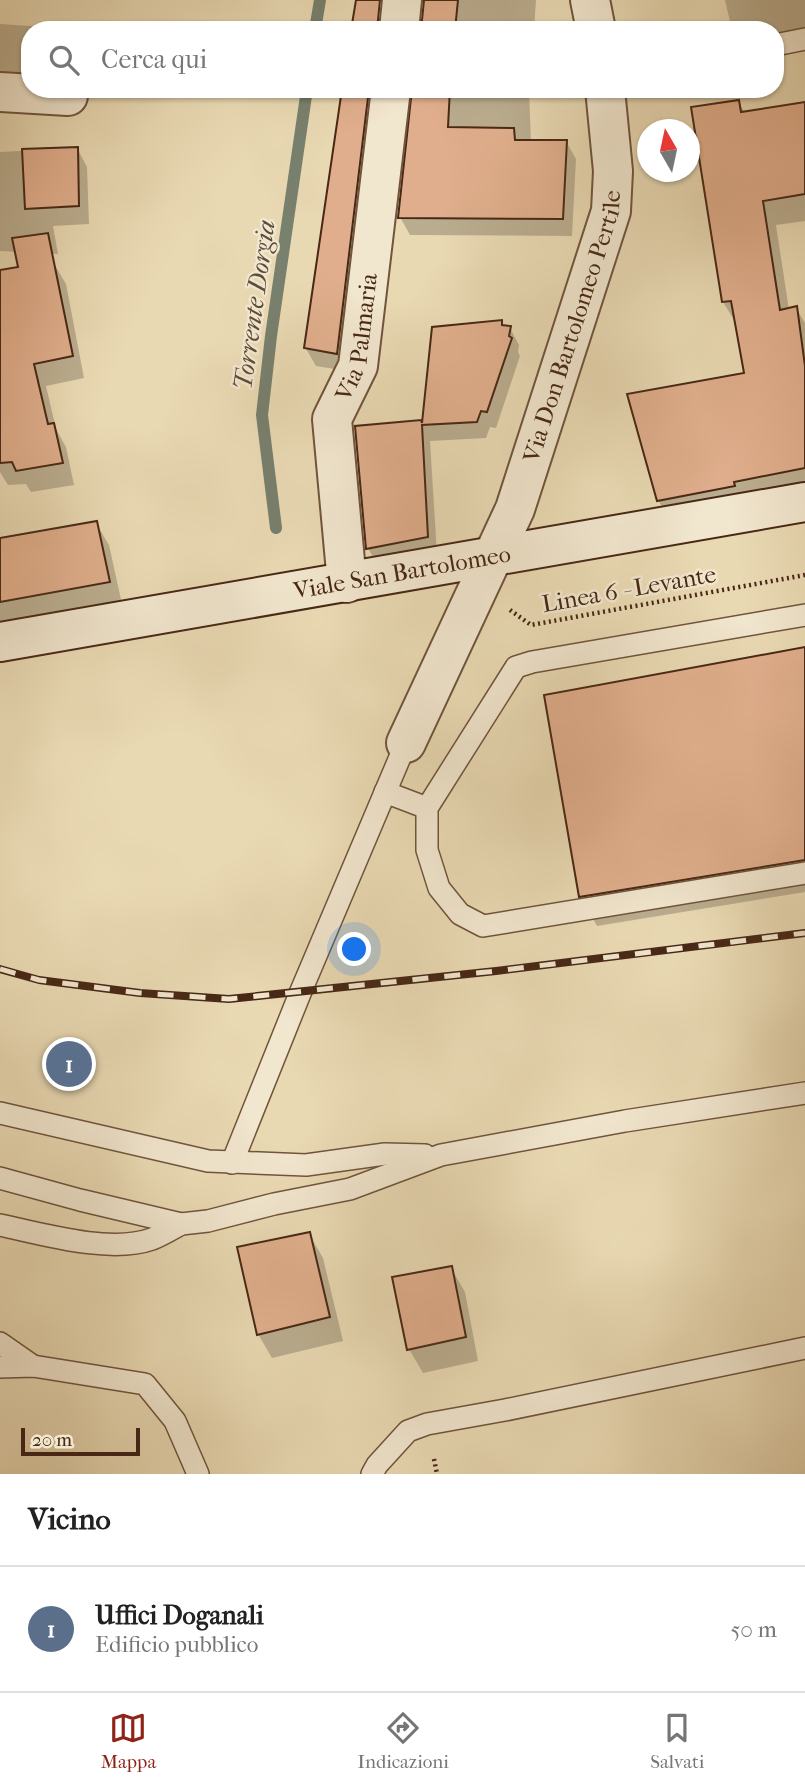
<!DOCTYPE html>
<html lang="it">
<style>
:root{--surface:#fff;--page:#f2f2f2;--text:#222;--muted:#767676;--line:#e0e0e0;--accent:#8f2418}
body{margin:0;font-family:"IM FELL French Canon",serif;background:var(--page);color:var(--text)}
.compass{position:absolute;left:637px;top:119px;width:63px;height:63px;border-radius:50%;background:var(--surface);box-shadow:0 2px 5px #0004;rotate:351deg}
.scale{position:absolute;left:21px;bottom:18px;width:119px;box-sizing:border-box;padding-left:7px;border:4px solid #482815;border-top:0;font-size:19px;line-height:24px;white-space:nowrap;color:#482815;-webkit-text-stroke:5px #f1e6ce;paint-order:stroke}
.you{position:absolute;left:355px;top:950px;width:24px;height:24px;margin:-18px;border:5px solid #fff;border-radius:50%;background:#1a73e8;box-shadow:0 0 0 10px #1a73e833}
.badge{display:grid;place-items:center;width:46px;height:46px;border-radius:50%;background:var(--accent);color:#fff;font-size:23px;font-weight:700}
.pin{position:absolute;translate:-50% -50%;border:4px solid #fff;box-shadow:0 2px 7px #0006}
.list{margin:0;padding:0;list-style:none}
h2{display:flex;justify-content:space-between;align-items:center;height:91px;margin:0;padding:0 28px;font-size:30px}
h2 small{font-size:23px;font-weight:400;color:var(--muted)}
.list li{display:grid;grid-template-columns:46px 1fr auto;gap:21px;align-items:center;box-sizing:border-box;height:126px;padding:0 28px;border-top:2px solid var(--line)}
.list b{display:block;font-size:26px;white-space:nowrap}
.list p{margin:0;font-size:23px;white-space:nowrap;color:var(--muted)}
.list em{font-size:23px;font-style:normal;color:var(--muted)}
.icon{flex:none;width:38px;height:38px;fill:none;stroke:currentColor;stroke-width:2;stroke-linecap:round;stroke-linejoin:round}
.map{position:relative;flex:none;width:805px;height:1474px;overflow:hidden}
.search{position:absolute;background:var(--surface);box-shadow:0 2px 5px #0004;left:21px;right:21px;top:21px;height:77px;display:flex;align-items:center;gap:18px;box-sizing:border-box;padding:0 24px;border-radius:28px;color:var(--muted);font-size:26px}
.sheet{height:217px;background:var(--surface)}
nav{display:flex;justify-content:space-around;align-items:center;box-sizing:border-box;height:98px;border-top:2px solid var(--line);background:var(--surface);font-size:19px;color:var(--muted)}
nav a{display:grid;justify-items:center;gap:4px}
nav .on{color:var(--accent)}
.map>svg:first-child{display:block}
</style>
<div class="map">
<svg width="805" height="1474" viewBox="0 0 805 1474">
<rect width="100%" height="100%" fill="#e9d9b3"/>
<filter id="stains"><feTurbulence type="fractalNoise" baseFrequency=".00286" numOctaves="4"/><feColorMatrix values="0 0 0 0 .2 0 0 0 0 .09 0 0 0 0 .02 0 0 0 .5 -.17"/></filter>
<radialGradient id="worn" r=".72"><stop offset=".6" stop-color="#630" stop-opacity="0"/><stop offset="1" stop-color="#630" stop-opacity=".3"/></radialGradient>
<!-- shadow -->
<g fill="#0003">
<path d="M425,0h111l-2,30h-111z"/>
<path d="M725,0h80v44l-30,5v-19h-43z"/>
<path d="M0,24l75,5v1h-45v52l-30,-1z"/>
<path d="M344,89h46l-43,282 -31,-5 -11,-19z"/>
<path d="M414,89h115l2,53 35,-1 10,18 -4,77 -162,-1 -10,-18z"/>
<path d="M738,102l7,11 60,-9v117l-29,4 13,85 7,-2 9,15v172l-132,30 -15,-25 89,-125 -10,-50 -14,-23z"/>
<path d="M77,148l10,19 2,57 -36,2 5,28 -58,-3v-99z"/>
<path d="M53,262l13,22 18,94 -38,8 10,43 10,18 8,38 -43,7 -5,-8 -18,1 -8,-13v-199z"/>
<path d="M501,322l4,5 5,1 9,17 -1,7 2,4 -24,72 -6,-1 -4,11 -56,3 7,113 -60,11 -9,-17 53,-126 2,4 11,-97z"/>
<path d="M96,523l13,22 13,59 -122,22v-86z"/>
<path d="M805,648v244l-208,34 -17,-30z"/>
<path d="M309,1234l14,24 20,83 -71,17 -14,-24z"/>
<path d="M451,1268l14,24 13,69 -55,12 -14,-24z"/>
</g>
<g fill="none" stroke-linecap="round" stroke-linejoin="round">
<!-- stream -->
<g stroke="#78806e" stroke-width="12">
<path d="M315,30l5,-30"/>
<path d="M276,528l-14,-113 9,-79 36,-247"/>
</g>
</g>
<!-- building -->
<g fill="#e0ae8c" stroke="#482815" stroke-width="2">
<path d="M356,0h24l-3,30h-26z"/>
<path d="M424,0h34l-3,30h-34z"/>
<path d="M342,89h27l-32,265 -33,-6z"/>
<path d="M412,89h38l-2,38 66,1 1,12h52l-4,79 -165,-1z"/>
<path d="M739,100l2,12 64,-10v92l-42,7 17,109 17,-4 8,60v102l-71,14 1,4 -78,15 -30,-107 117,-21 -13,-72 -9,1 -31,-195z"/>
<path d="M78,147l1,59 -54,3 -3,-60z"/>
<path d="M48,233l25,123 -39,8 14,60 6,-1 9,40 -47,8 -4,-9 -12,1v-193l18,-3 -6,-29z"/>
<path d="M502,320v5l9,1 -2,10 3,2 -25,74 -6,-1 -4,11 -55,3 6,112 -62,12 -11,-123 66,-6 1,3 10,-96z"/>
<path d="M97,521l13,61 -110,20v-64z"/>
<path d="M805,647v213l-226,37 -35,-202z"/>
<path d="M310,1232l20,85 -73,18 -20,-88z"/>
<path d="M452,1266l14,71 -59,13 -15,-73z"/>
</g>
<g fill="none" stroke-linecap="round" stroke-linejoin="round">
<!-- lane casing -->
<g stroke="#70543c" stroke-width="24">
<g id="lane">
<path d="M775,45l30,-6"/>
<path d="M805,615l-273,47 -16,5 -89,141v42l12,38 21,26 23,12 322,-53"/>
<path d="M385,792l42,16"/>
<path d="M0,1113l208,48 98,4 79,-11 40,1"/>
<path d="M232,1163l69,-172 105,-248"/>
<path d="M0,1178l80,22 101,24 27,-3 66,-17 76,-15 91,-34 184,-34 180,-28"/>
<path d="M0,1225c42,9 110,29 152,14 10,-4 20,-10 29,-15"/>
<path d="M0,1343l33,23"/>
<path d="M0,1367l33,-1 112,18 30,37 23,53"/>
<path d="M372,1474l5,-9 31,-34 19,-7 78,-14 300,-62"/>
</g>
</g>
<!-- street casing -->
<g stroke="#70543c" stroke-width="42">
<g id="street">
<path d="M590,0l6,30"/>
<path d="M399,30l3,-30"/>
<path d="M0,92l68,4"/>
<path id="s1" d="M347,583l-15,-164 26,-53 33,-277"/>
<path id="s2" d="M406,743l109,-234 96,-298 2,-40 -8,-82"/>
</g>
</g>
<!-- secondary casing -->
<g stroke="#482815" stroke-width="42">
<g id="secondary">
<path id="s3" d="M0,642l805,-140"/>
</g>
</g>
<!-- path -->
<g stroke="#482815" stroke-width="4.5" stroke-dasharray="2 3.5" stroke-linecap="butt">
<path d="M510,610l21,15 274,-50"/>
<path d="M434,1459l3,15"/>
</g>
<!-- lane -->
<use href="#lane" stroke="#f1e6ce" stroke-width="21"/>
<!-- street -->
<use href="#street" stroke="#f1e6ce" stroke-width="38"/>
<!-- secondary -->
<use href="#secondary" stroke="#f1e6ce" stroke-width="38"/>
<!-- rail casing -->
<g stroke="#482815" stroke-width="8">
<path id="rail" d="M0,969l39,11 101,13 89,6 267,-28 309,-38"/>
</g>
<!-- rail -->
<use href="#rail" stroke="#f1e6ce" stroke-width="5" stroke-dasharray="16" stroke-linecap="butt"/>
</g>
<g text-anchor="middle" stroke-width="5" stroke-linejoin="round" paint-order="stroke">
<!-- street labels -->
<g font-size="24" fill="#482815" stroke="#f1e6ce">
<text dy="8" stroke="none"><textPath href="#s2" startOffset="450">Via Don Bartolomeo Pertile</textPath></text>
<text dy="8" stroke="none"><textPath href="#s1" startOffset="252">Via Palmaria</textPath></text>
<text dy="8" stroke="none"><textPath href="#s3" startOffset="408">Viale San Bartolomeo</textPath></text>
<text transform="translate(629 589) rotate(-10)" y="8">Linea 6 - Levante</text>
</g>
<!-- water labels -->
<g font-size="26" font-style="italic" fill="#5c4c3a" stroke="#f1e6ce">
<text transform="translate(254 305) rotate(-82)" y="9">Torrente Dorgia</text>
</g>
</g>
<rect width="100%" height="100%" filter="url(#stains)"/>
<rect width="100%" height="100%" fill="url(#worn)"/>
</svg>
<svg class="compass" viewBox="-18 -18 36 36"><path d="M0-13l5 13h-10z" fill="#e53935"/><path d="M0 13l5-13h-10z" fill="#767676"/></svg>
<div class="scale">20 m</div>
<div class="you"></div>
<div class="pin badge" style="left:69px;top:1064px;background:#5c6f8a">1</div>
<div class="search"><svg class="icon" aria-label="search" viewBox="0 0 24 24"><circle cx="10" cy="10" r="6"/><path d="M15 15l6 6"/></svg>Cerca qui</div>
</div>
<section class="sheet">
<h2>Vicino<small></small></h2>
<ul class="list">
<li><span class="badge" style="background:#5c6f8a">1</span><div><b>Uffici Doganali</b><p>Edificio pubblico</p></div><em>50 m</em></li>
</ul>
</section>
<nav>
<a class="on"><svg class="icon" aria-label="map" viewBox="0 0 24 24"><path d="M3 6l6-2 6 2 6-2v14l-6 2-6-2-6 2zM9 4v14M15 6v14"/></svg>Mappa</a>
<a><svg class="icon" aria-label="directions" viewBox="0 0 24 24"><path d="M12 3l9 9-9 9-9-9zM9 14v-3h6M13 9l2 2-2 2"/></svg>Indicazioni</a>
<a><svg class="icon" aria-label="saved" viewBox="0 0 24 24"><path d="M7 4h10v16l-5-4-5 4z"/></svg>Salvati</a>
</nav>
